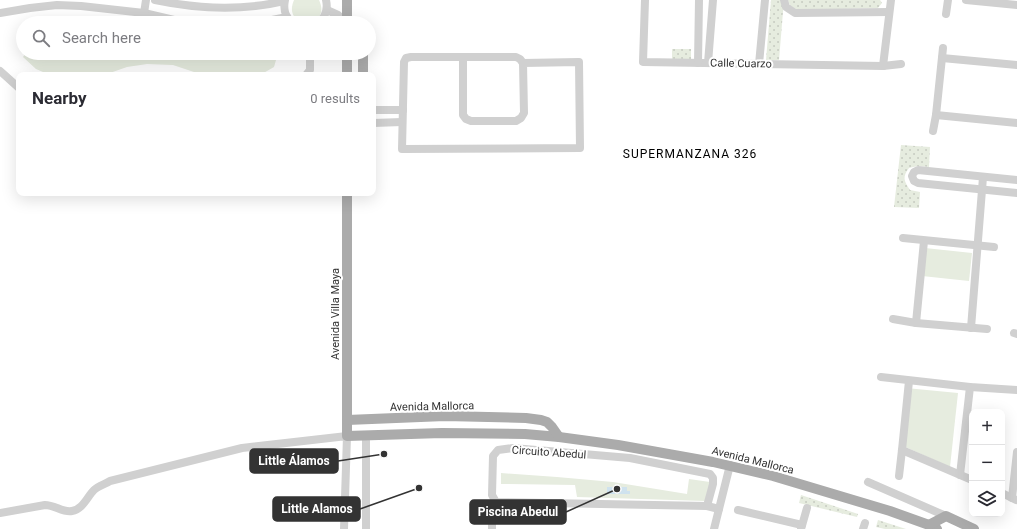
<!DOCTYPE html>
<meta charset="utf-8">
<style>
:root{--surface:#fff;--page:#f2f2f3;--text:#2b2b33;--muted:#7c7c81;--line:#e1e1e2}
body{margin:0;font-family:Roboto,sans-serif;background:var(--page);color:var(--text)}
.controls{position:absolute;right:12px;bottom:12px;display:grid;overflow:hidden;border-radius:8px;box-shadow:0 4px 16px #0002}
.controls button{width:36px;height:36px;display:grid;place-items:center;padding:0;border:0;border-bottom:1px solid var(--line);background:var(--surface);color:var(--text);font:20px sans-serif}
.list{margin:0;padding:0;list-style:none}
h2{display:flex;justify-content:space-between;align-items:center;height:52px;margin:0;padding:0 16px;font-size:17px}
h2 small{font-size:13px;font-weight:400;color:var(--muted)}
.icon{flex:none;width:22px;height:22px;fill:none;stroke:currentColor;stroke-width:2;stroke-linecap:round;stroke-linejoin:round}
.map{position:relative;flex:none;width:1017px;height:529px;overflow:hidden}
.search{position:absolute;background:var(--surface);box-shadow:0 4px 16px #0002;left:16px;top:16px;width:360px;height:44px;display:flex;align-items:center;gap:10px;box-sizing:border-box;padding:0 14px;border-radius:22px;color:var(--muted);font-size:15px}
.panel{position:absolute;background:var(--surface);box-shadow:0 4px 16px #0002;left:16px;top:72px;width:360px;height:124px;border-radius:8px}
.map>svg:first-child{display:block}
</style>
<div class="map">
<svg width="1017" height="529" viewBox="0 0 1017 529">
<defs>
<pattern id="garden-dots" width="8" height="8" patternUnits="userSpaceOnUse"><rect width="8" height="8" fill="#e6ecdf"/><path d="M2 2h.1M6 6h.1" fill="none" stroke="#c6cbc0" stroke-width="1.8" stroke-linecap="round"/></pattern>
</defs>
<rect width="100%" height="100%" fill="#fff"/>
<!-- green -->
<g fill="#e6ecdf" fill-rule="evenodd">
<path d="M294,0h25c14,29 -38,30 -25,0z"/>
<path d="M26,53h252l-4,14 -14,8h-57l-30,-10 -26,-1 -20,3 -23,8h-54l-14,-6 -13,-12z"/>
<path d="M925,248l47,5 -3,28 -47,-5z"/>
<path d="M906,388l52,5 -8,74 -49,-22z"/>
<path d="M501,473l56,4 56,5 74,12 2,-15 21,3 -5,19 -128,-4 -2,-12 -74,-1zM607,487h20v4l-20,3z"/>
</g>
<!-- garden -->
<g fill="url(#garden-dots)">
<path d="M771,0h13l-5,60h-13z"/>
<path d="M788,0h92l2,3 -4,5 -79,2c-6,-2 -10,-4 -11,-10z"/>
<path d="M672,49h19v11l-19,-1z"/>
<path d="M901,145l29,2 -1,20 -11,-1 -9,2c-7,9 -5,13 1,22l10,2 -1,16 -25,-1z"/>
<path d="M801,495l57,19 -1,3 -58,-14z"/>
<path d="M878,520l28,9h-21l-9,-2z"/>
</g>
<!-- water -->
<path fill="#cfe2ee" d="M607,487h20v4h3v3h-23z"/>
<g fill="none" stroke-linecap="round" stroke-linejoin="round">
<!-- minor -->
<g stroke="#d0d0d0" stroke-width="8">
<path d="M155,0c43,9 87,11 129,1"/>
<path d="M285,0c-2,10 0,17 8,23"/>
<path d="M645,0l-2,62 240,4 18,-2"/>
<path d="M784,0l2,7 9,6 94,-1"/>
<path d="M966,0l51,5"/>
<path d="M327,10l11,5 9,8"/>
<path d="M0,13l30,-5 27,-3 24,1 63,7 30,7 46,3"/>
<path d="M144,13l2,-13"/>
<path d="M946,14l2,-14"/>
<path d="M224,23l43,-2 20,-4"/>
<path d="M318,23c8,-6 10,-14 8,-23"/>
<path d="M463,57v58l3,4 5,2h45l5,-3 3,-5 -1,-50 -3,-4 -4,-2h-105l-5,1 -2,4 -2,87 178,-1 -1,-86 -56,1"/>
<path d="M942,58l75,7"/>
<path d="M698,63l1,-63"/>
<path d="M708,63l5,-63"/>
<path d="M759,64l6,-64"/>
<path d="M883,66l8,-66"/>
<path d="M0,71l19,17"/>
<path d="M306,75l4,-5v-17"/>
<path d="M373,110h30"/>
<path d="M936,115l81,8"/>
<path d="M373,123l29,-1"/>
<path d="M933,131l3,-16 7,-67"/>
<path d="M1017,180l-99,-10 -4,2 -2,4 2,5 4,2 99,10"/>
<path d="M903,238l91,9"/>
<path d="M893,319l23,4 71,6"/>
<path d="M916,323l8,-82"/>
<path d="M971,328l11,-138 1,-13"/>
<path d="M1014,333l3,1"/>
<path d="M881,377l89,10 47,3"/>
<path d="M902,450l70,30"/>
<path d="M960,475l10,-88"/>
<path d="M899,476l3,-26 7,-69"/>
<path d="M868,482l78,34"/>
<path d="M1002,493l14,7"/>
<path d="M1012,498l5,-46"/>
<path d="M707,506l6,-22v-6l-3,-4 -80,-16 -117,-10 -15,2 -5,6 -1,39 4,7 211,4 12,3"/>
<path d="M738,510l64,15"/>
<path d="M0,513l45,-8c10,0 18,8 27,6 11,-2 15,-14 22,-21 4,-4 11,-6 16,-9l132,-33 105,-12 -3,93"/>
<path d="M492,519v10"/>
<path d="M366,529v-94"/>
<path d="M714,529l16,-64"/>
<path d="M801,529l6,-21"/>
<path d="M863,529l2,-6"/>
</g>
<!-- major -->
<g stroke="#ababab" stroke-width="10">
<path d="M347,0v23"/>
<path d="M347,53v22"/>
<path d="M363,75v-22"/>
<path d="M347,193v243l95,-3 83,1 34,3 59,8 95,17 60,14 117,35 39,14 8,4"/>
<path d="M347,420l98,-4 81,2 15,2 6,2 5,5 7,10"/>
<path d="M929,525l17,-9 28,13"/>
</g>
</g>
<g text-anchor="middle" stroke-width="4" stroke-linejoin="round" paint-order="stroke">
<!-- street labels -->
<g font-size="11" fill="#333" stroke="#fff">
<text transform="translate(741 63) rotate(1)" y="4">Calle Cuarzo</text>
<text transform="translate(335 314) rotate(-90)" y="4">Avenida Villa Maya</text>
<text transform="translate(432 406) rotate(-1)" y="4">Avenida Mallorca</text>
<text transform="translate(549 452) rotate(4)" y="4">Circuito Abedul</text>
<text transform="translate(753 460) rotate(14)" y="4">Avenida Mallorca</text>
</g>
<!-- neighbourhood labels -->
<g font-size="12" letter-spacing="1" fill="#000" stroke="#fff">
<text x="690" y="158">SUPERMANZANA 326</text>
</g>
</g>
<!-- callouts -->
<path fill="none" stroke="#333" stroke-width="1.5" d="M384 454L338 461M419 488L360 509M617 489L566 512"/>
<g fill="#333" stroke="#fff" stroke-width="1.5">
<circle cx="384" cy="454" r="4"/>
<circle cx="419" cy="488" r="4"/>
<circle cx="617" cy="489" r="4"/>
</g>
<g fill="#333" stroke="#333" stroke-width="1.5">
<rect x="250" y="449" width="88" height="24" rx="4"/>
<rect x="273" y="497" width="87" height="24" rx="4"/>
<rect x="470" y="500" width="96" height="24" rx="4"/>
</g>
<g font-size="12" text-anchor="middle" font-weight="bold" fill="#fff">
<text x="294" y="465">Little Álamos</text>
<text x="317" y="513">Little Alamos</text>
<text x="518" y="516">Piscina Abedul</text>
</g>
</svg>
<div class="controls">
<button>+</button>
<button>−</button>
<button><svg class="icon" aria-label="layers" viewBox="0 0 24 24"><path d="M12 4l9 5-9 5-9-5zM3 14l9 5 9-5"/></svg></button>
</div>
<div class="search"><svg class="icon" aria-label="search" viewBox="0 0 24 24"><circle cx="10" cy="10" r="6"/><path d="M15 15l6 6"/></svg>Search here</div>
<section class="panel">
<h2>Nearby<small>0 results</small></h2>
<ul class="list">
</ul>
</section>
</div>
